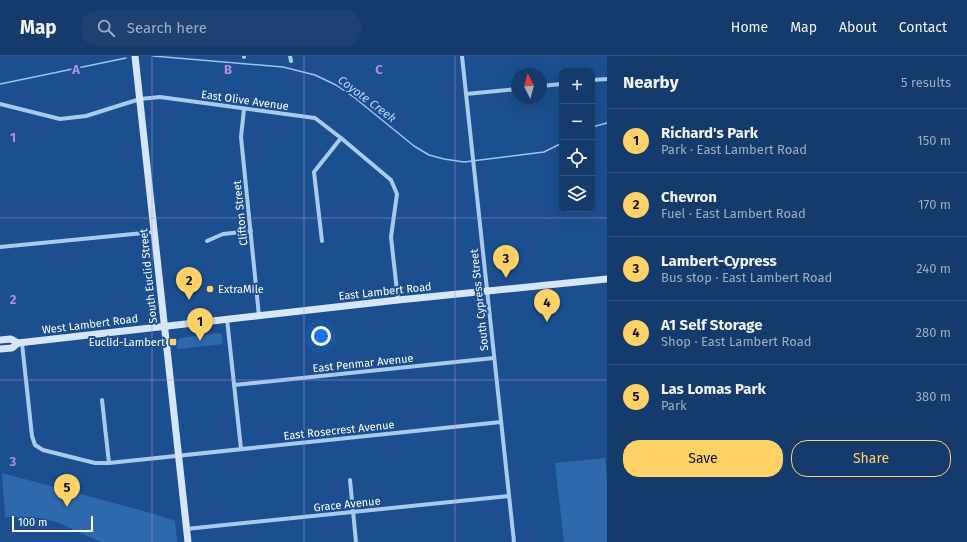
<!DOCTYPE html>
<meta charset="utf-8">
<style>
:root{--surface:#143b6b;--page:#1d4271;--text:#f1f3f6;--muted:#9dadc1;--line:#33557e;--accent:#ffd166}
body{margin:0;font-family:"Fira Sans",sans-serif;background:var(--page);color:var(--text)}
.controls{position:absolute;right:12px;top:12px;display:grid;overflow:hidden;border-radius:8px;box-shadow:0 4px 16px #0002}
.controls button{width:36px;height:36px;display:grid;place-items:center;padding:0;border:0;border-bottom:1px solid var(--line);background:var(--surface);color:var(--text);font:20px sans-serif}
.compass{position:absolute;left:511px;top:12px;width:36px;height:36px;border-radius:50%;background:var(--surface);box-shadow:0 4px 16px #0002;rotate:354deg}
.scale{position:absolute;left:12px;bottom:10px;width:81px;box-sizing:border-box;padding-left:4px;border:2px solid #fff;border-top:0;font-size:11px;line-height:14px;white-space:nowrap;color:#fff;-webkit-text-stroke:3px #1b4f8f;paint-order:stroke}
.you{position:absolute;left:321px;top:280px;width:14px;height:14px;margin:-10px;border:3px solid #fff;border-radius:50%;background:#1a73e8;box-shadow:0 0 0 6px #1a73e833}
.badge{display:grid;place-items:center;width:26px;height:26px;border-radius:50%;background:var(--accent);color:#111;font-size:13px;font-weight:700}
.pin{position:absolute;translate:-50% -33px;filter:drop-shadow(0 1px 2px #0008)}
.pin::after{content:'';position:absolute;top:21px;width:14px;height:12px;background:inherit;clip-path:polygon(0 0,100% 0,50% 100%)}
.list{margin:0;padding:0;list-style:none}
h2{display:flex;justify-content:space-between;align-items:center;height:52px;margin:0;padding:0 16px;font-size:17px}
h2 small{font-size:13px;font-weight:400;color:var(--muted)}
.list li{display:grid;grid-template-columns:26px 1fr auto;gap:12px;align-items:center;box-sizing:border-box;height:64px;padding:0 16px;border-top:1px solid var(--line)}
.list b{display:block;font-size:15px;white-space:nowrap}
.list p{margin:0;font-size:13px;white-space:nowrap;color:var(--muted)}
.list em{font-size:13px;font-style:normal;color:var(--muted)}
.actions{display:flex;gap:8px;padding:12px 16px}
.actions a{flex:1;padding:9px 0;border:1px solid var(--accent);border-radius:16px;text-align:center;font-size:14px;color:var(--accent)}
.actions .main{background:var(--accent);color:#111}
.icon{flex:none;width:22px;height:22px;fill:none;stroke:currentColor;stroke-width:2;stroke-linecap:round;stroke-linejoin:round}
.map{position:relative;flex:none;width:607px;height:486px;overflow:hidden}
header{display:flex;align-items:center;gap:24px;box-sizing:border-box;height:56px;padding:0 20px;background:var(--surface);border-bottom:1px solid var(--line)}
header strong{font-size:19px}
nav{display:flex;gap:22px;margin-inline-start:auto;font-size:14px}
.search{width:280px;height:36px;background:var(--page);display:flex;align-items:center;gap:10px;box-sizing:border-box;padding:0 14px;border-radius:16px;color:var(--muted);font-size:15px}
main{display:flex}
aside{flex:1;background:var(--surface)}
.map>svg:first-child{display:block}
</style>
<header>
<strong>Map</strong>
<div class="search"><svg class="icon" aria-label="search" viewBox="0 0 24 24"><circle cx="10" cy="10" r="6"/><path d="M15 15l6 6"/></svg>Search here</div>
<nav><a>Home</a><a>Map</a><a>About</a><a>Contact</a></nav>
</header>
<main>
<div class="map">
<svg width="607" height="486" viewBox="0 0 607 486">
<rect width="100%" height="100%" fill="#1b4f8f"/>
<!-- green -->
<g fill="#2e69ad">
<path d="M218,277l4,2 1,9 -46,5v-7l3,-4z"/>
<path d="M605,402l2,21v63h-43l-9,-79z"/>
<path d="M2,417l149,40 24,8 2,21h-76l-42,-19 -15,-4 -14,-2h-25z"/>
</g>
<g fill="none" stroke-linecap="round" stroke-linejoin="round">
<!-- stream -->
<g stroke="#9cc4f0" stroke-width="1.5">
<path d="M153,0l130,11 32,8 21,10 19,13 59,48 15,9 15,4 20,3 80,-10 18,-9"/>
<path d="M0,28l126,-26"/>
<path d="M592,71l15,-4"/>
</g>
<!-- street -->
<g stroke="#a9c9ee" stroke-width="4">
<path d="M244,0v1"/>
<path d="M290,0l1,5"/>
<path d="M462,0l52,486"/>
<path d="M592,24l15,-1"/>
<path d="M541,30l21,-2"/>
<path d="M466,38l51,-5"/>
<path d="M0,48l60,15 26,-3 54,-17 20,-2 155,21 26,20 50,42 6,14 -6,43 7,63"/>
<path d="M244,53l-3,28 18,179"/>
<path d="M207,185l16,-7 28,-3"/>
<path d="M322,185l-8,-69 27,-34"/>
<path d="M0,191l154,-15"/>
<path d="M227,263l14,130"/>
<path d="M22,287l10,93 3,9 8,5 52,13h14l392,-41"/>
<path d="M234,329l260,-27"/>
<path d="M102,344l7,63"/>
<path d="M350,424l6,62"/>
<path d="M186,473l323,-33"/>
</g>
<!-- secondary -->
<g stroke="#d6e6fa" stroke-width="7">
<path d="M135,0l53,486"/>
<path d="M0,284l11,-1 7,4"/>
<path d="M0,293l12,-1 6,-5 380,-43 209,-21"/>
</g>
</g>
<!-- grid -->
<path fill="none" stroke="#b68bdc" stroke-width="1" stroke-opacity="0.55" d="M152,0v486M304,0v486M455,0v486M0,162h607M0,324h607"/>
<!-- markers -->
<g fill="#ffd166" stroke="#1b4f8f" stroke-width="1.5">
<circle cx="210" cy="233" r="4"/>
<rect x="169" y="282" width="8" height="8" rx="2"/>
</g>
<g text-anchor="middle" stroke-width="4" stroke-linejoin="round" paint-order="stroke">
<!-- street labels -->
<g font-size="11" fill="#fff" stroke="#1b4f8f">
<text transform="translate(245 44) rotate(8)" y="4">East Olive Avenue</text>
<text transform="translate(240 157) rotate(-96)" y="4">Clifton Street</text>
<text transform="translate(148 220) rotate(-96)" y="4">South Euclid Street</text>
<text transform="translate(385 235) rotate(-6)" y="4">East Lambert Road</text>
<text transform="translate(479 244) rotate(-96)" y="4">South Cypress Street</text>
<text transform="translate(90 268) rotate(-7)" y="4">West Lambert Road</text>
<text transform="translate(363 307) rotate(-6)" y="4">East Penmar Avenue</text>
<text transform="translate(339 374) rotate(-6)" y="4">East Rosecrest Avenue</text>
<text transform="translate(347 448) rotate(-6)" y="4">Grace Avenue</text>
</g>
<!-- poi labels -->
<g font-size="11" fill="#fff" stroke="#1b4f8f" text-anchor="start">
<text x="218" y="237">ExtraMile</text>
<text x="165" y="290" text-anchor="end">Euclid-Lambert</text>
</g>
<!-- water labels -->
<g font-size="12" font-style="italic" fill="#b5d3f5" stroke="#1b4f8f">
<text transform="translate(367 43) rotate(37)" y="4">Coyote Creek</text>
</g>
</g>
<g font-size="13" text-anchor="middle" font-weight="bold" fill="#b68bdc" stroke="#1b4f8f" stroke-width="4" stroke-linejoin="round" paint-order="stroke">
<text x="76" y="18">A</text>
<text x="228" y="18">B</text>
<text x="379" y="18">C</text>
<text x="13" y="86">1</text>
<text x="13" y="248">2</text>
<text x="13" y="410">3</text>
</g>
</svg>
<div class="controls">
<button>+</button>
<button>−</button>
<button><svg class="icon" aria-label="locate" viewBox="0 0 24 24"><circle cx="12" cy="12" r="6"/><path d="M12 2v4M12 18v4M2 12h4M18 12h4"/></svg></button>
<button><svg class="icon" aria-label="layers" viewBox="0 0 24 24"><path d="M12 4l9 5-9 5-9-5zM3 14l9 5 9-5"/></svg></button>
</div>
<svg class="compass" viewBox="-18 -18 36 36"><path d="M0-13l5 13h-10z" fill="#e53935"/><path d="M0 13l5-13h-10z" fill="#9dadc1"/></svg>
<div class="scale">100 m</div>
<div class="you"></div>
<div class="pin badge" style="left:200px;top:285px">1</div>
<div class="pin badge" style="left:189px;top:244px">2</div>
<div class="pin badge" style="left:506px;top:222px">3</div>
<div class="pin badge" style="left:547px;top:266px">4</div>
<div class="pin badge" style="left:67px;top:451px">5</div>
</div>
<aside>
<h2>Nearby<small>5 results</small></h2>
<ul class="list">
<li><span class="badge">1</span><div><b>Richard's Park</b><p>Park · East Lambert Road</p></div><em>150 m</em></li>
<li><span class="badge">2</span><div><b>Chevron</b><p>Fuel · East Lambert Road</p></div><em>170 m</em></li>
<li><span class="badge">3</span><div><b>Lambert-Cypress</b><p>Bus stop · East Lambert Road</p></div><em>240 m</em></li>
<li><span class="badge">4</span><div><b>A1 Self Storage</b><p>Shop · East Lambert Road</p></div><em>280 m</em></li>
<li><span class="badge">5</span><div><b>Las Lomas Park</b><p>Park</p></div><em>380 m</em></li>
</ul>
<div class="actions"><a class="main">Save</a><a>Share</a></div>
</aside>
</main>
